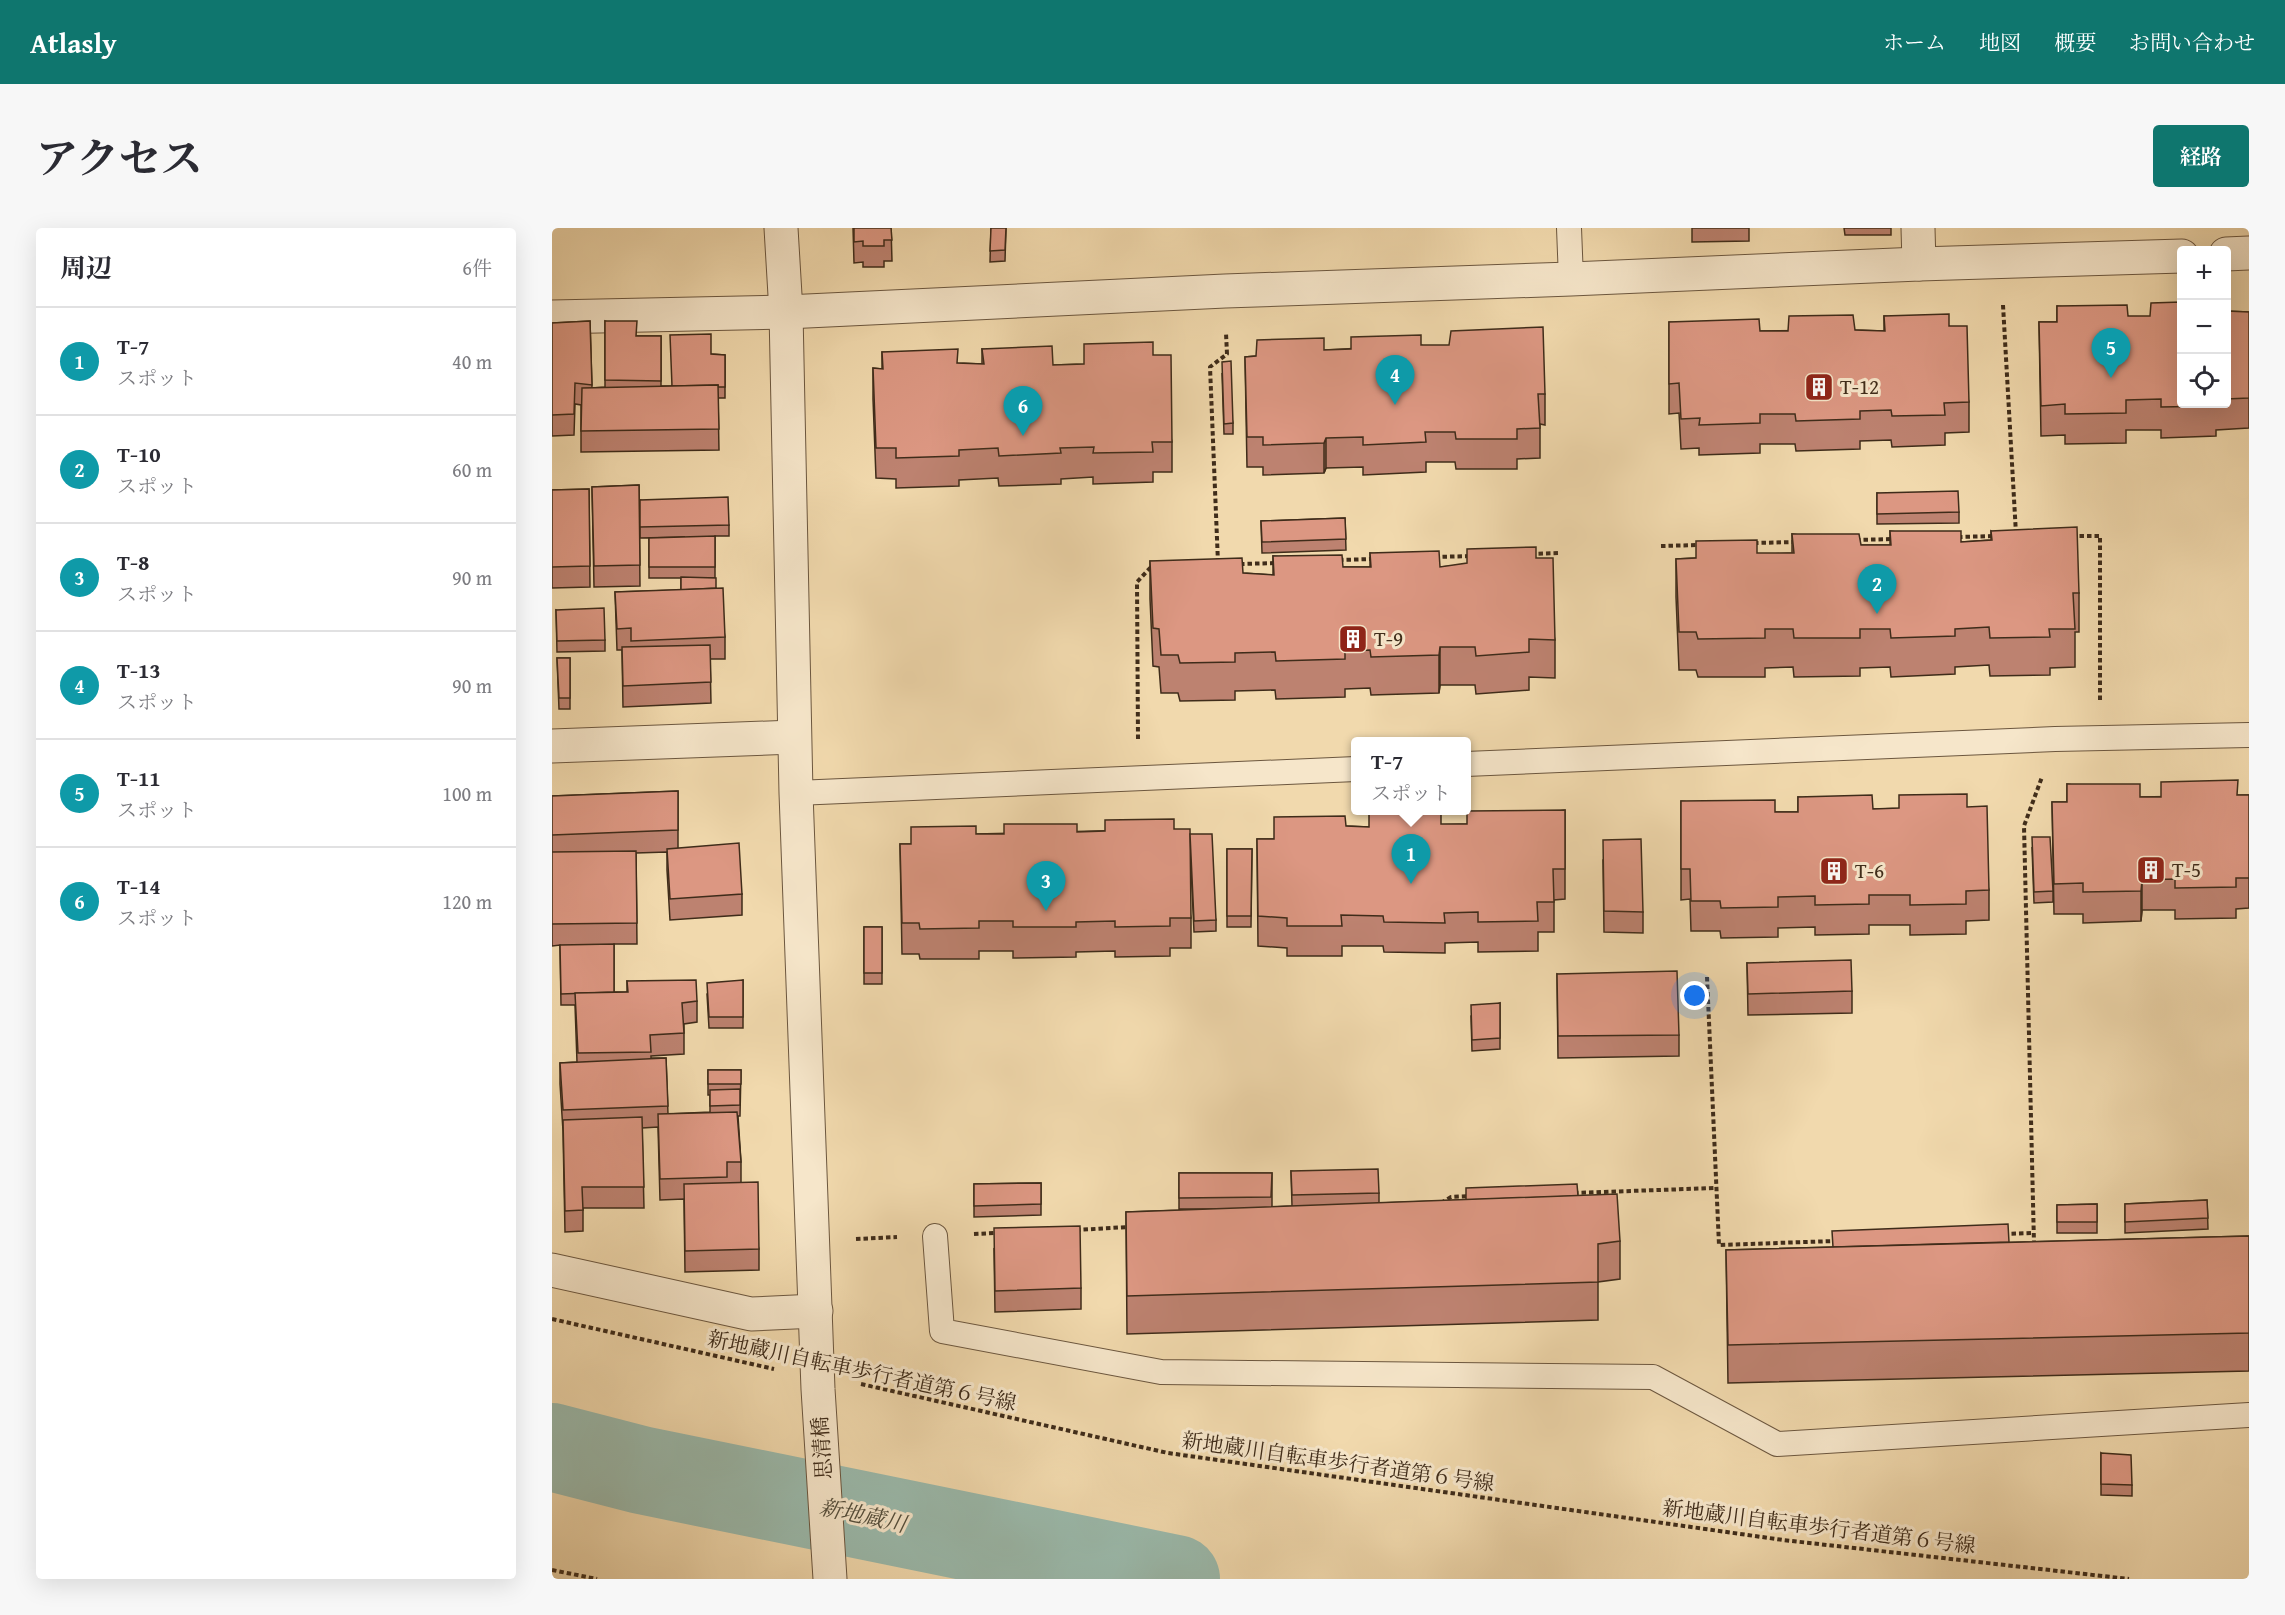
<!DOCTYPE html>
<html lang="ja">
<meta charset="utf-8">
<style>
:root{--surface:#fff;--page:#f7f7f7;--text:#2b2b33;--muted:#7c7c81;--line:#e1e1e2;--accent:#0f766e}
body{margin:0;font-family:"Gentium Book Plus","Noto Serif JP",serif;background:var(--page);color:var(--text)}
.controls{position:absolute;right:18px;top:18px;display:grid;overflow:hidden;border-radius:6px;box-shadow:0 6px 24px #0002}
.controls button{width:54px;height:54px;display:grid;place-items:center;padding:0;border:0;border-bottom:2px solid var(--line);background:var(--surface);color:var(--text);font:30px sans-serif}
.you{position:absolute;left:1143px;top:768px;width:21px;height:21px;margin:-15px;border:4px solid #fff;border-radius:50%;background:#1a73e8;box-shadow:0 0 0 9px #1a73e833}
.badge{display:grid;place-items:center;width:39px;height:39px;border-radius:50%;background:var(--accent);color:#fff;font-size:20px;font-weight:700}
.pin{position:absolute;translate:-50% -50px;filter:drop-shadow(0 2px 3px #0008)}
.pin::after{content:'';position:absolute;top:32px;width:21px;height:18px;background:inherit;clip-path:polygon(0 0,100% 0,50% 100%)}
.popup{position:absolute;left:799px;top:509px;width:120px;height:78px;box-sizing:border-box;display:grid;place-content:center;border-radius:6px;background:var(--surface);filter:drop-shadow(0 2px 4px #0005);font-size:20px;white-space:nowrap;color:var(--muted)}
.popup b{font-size:22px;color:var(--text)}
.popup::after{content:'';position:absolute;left:50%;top:100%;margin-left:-12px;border:12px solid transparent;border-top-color:var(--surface)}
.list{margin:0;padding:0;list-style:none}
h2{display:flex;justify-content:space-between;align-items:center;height:78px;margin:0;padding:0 24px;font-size:26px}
h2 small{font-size:20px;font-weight:400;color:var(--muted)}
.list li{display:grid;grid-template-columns:39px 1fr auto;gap:18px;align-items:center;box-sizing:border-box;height:108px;padding:0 24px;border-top:2px solid var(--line)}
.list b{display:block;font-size:22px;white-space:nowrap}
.list p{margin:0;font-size:20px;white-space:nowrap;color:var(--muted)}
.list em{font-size:20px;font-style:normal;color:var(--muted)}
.icon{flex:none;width:33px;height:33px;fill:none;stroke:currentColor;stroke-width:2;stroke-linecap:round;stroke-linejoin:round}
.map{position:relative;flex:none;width:1697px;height:1351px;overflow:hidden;border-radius:6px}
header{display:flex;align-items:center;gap:36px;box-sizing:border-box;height:84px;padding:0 30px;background:var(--accent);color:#fff}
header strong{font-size:28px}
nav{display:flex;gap:33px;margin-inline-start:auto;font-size:21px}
.intro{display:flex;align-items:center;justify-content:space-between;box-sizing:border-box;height:144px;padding:0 36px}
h1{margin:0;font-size:42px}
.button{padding:15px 27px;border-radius:6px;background:var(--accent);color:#fff;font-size:21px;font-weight:700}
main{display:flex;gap:36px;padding:0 36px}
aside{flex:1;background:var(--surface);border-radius:6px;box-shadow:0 6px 24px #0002}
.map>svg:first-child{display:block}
</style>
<header>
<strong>Atlasly</strong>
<nav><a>ホーム</a><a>地図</a><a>概要</a><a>お問い合わせ</a></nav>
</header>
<div class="intro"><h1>アクセス</h1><a class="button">経路</a></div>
<main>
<aside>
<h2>周辺<small>6件</small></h2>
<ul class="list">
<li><span class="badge" style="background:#0f9aa8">1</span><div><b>T-7</b><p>スポット</p></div><em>40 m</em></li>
<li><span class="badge" style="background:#0f9aa8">2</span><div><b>T-10</b><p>スポット</p></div><em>60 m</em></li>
<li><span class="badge" style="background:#0f9aa8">3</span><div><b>T-8</b><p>スポット</p></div><em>90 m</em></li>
<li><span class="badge" style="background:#0f9aa8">4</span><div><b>T-13</b><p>スポット</p></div><em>90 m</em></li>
<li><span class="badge" style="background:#0f9aa8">5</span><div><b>T-11</b><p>スポット</p></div><em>100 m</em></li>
<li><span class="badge" style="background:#0f9aa8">6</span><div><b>T-14</b><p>スポット</p></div><em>120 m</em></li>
</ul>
</aside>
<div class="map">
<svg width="1697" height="1351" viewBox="0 0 1697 1351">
<rect width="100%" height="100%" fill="#f1d9ad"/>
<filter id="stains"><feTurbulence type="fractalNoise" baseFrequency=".00333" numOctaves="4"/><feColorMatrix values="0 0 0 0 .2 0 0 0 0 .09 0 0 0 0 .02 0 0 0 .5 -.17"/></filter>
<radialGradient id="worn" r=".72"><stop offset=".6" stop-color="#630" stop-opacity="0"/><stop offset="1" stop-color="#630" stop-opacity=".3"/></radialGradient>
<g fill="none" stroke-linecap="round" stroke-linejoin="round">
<!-- river -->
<path stroke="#9bbaac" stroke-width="88" d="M0,1219l89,23 535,109"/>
<!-- service casing -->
<g stroke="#6c573f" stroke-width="26">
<g id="service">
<path d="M1017,0l2,51"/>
<path d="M914,536l589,-25 194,-4"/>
<path d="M244,565l560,-24"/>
<path d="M383,1008l7,95 219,41 492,5 124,67 472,-29"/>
</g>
</g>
<!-- minor casing -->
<g stroke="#6c573f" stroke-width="35">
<g id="minor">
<path d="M1366,0l1,36"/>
<path d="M1674,26l23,-1"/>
<path d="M0,89l234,-5 439,-21 346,-12 348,-15 263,-8"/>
<path d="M0,518l242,-9"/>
<path d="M0,1042l199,44 65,-3"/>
</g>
</g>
<!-- tertiary casing -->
<g stroke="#6c573f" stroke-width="35">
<path id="tertiary" d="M229,0l5,84 10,481 22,596 12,190"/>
</g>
<!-- path -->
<g stroke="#3f2c1a" stroke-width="4" stroke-dasharray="4.5 3" stroke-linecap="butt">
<path d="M1451,77l13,229"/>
<path d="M1520,308h28v165"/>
<path d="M1406,309l38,-1"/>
<path d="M1304,312l38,-1"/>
<path d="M1202,315l41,-1"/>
<path d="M1109,318l38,-1"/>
<path d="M979,326l29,-1"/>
<path d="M883,329l37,-1"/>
<path d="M787,332l34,-1"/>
<path d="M666,335l-8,-196 17,-13 -1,-21"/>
<path d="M688,336l37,-1"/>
<path d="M586,511l-1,-157 13,-14h5"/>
<path d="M1155,749l12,268 116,-4"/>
<path d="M1022,965l141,-5"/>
<path d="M889,975l10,-6 20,-1"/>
<path d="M524,1002l52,-3"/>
<path d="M422,1006l22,-1"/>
<path d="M1452,1006l30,-1"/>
<path d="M304,1011l41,-2"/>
<path d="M1483,1016h-1l-10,-418 18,-49"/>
<path d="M0,1091l222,50"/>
<path d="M309,1156l307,69 615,87 346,39"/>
<path d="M0,1342l45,9"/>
</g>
<!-- service -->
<use href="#service" stroke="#f6e6ca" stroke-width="24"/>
<!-- minor -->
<use href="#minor" stroke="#f6e6ca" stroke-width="33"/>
<!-- tertiary -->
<use href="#tertiary" stroke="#f6e6ca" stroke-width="33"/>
</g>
<!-- wall -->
<g fill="#bd8270" stroke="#3f2c1a" stroke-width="1.5">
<path d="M301,0h38l1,33h-8v6h-21v-5l-9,1z"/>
<path d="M439,0h15l-1,33 -15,1z"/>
<path d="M1140,0h57v13l-57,1z"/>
<path d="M1292,0h47v7h-46z"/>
<path d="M1505,78l71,10 53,88h45v-93l23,1v116l-33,2v6l-55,2v-8h-35v13l-61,1v-9l-24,1 -2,-114h18z"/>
<path d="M1332,88l65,10 20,76v30l-24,1v12l-53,2 -1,-7 -31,1v8l-64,2 -1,-7h-35v9l-61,2v-7l-18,1 -2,-36 -10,1v-92l91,9 95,-1 29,1z"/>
<path d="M38,93l2,67 13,-1v-66l32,15h24v50h10l40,-32 14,1v43h-7l1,52 -138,2v-47l-6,-1 -1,31 -22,1v-113z"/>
<path d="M869,117l124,49v31l-5,-1v34l-23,1v10h-61l-1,-7h-29v10l-63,3v-8l-37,1 -2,5 -61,2v-8h-16l-2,-110 79,-7z"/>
<path d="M430,121l71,16 31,-1 69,-9 19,87v30h-19v10l-60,2v-7l-32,2v5l-62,2 -1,-8 -39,2v6l-63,2v-9l-20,-1 -3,-79v-31l9,1v-17l76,11 24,1z"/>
<path d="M670,145l11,50v11h-9z"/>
<path d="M87,257l1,101 -46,1 -2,-100z"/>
<path d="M37,261l1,98 -38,1v-98z"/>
<path d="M1325,265l82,19v11l-82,1z"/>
<path d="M88,272l89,25v11h-14v42h-22l23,10 9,49v22h-15l1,44 -88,4 -1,-57h-5l-2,-58 66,-2v-12h-32v-40l36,-1 -45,1z"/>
<path d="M793,290l1,32 -84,3 -1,-32z"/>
<path d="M1338,303l71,11 30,-2v-9l88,62v39h-4v35l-25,1v7l-60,1 -1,-11 -34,2v7l-64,3 -1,-10 -30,1v8l-66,1 -1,-10 -28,1v9h-67l-2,-7h-17l-3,-73v-38l116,-6v-19l69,11h29z"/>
<path d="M818,325l70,14 96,-9 19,82v38l-26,-1v13l-53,4 -1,-9h-35l-1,8 -68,2 -1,-7 -25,1v8l-69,2 -1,-9 -40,1v9l-55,1 -2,-8h-17l-2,-26 -6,-1 -3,-67v-38l93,12 30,2v-19l70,11h27z"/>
<path d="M4,382l49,30v11l-48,1z"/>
<path d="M5,430h13v51h-11z"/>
<path d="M1515,556l73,13 109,-2v113l-13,1v9l-61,1v-9h-33l-1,11 -58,2v-9h-29l-2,-112h15z"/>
<path d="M126,563v57l64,46v21l-72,5 -3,-50v-18l-31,1 1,91h-23v48h13v-11l70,20v21l-13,2v30l-33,2v2h15l2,56 42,-2v-17h-2v-25h33l-1,46h-2l3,46v20l18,67v21l-74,2 -1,-73 -24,1 -2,-73 -16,1 2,80h-61v23l-18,1 -2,-101 -3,-47v-21l17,-1 -2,-57h-14l-1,-60 -8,1v-150z"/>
<path d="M1246,569l75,12 94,-2 22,83v30l-23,1v13l-56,1v-10h-41v9l-54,1v-8l-37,1v9l-57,1 -1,-7h-29l-1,-32 -9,1v-99l94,11h23z"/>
<path d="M1013,582v89l-11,1v32h-16v19l-60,1v-10l-33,1v10l-61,-1 -1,-6h-41v10h-55v-8l-29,-2 -1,-107h17l72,-13 23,1 98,-3z"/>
<path d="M622,601l17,89v30h-21v8l-55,1v-6l-39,1v5l-63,1v-7h-34v8h-59l-1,-5h-17l-2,-110h11l65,-10z"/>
<path d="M638,617l26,75v11l-22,1z"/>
<path d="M1480,619l21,44v11l-19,1z"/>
<path d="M675,621h25l-1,78h-24z"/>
<path d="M1051,633l40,51v21l-39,-1z"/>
<rect x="312" y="699" width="18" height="57"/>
<path d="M1195,735l105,28v22l-104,2z"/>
<path d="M1005,746l122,61v21l-121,2z"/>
<path d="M191,752v48h-34l-2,-34z"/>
<path d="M948,775v46l-28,2 -1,-35z"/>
<path d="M739,943l88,22v10l199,-7 42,45v38l-22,3v38l-471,14 -1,-122 91,-3h-38v-36h93v34l20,-1z"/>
<path d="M489,955v32l-67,2v-33z"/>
<path d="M1655,972l1,29 -83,4v-29z"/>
<path d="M1545,976v29h-40v-28z"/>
<path d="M1697,1008v135l-521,12 -2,-133z"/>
<path d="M442,1021l87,39v21l-86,3z"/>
<path d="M1549,1225l31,32v11l-31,-1z"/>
</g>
<!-- shaded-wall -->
<g fill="#9a6a5b" stroke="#3f2c1a" stroke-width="1.5">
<path d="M774,210v30l-2,5v-30z"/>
<path d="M888,419v38l-1,8v-38z"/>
<path d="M1590,652v30l-1,11v-30z"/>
</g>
<!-- building -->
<g fill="#dc9782" stroke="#3f2c1a" stroke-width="1.5">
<path d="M302,0h37l1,12h-8v6h-21v-5l-9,1z"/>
<path d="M439,0h15l-1,22 -15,1z"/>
<path d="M1629,74v102h35v2l-55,1v-8l-35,1v13l-61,1v-10l-24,2 -2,-84h18v-16l70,-1 1,11h22l1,-13z"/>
<path d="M1674,83l23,1v86l-23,1z"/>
<path d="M1397,86v12h18l2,76 -25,1 1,12 -53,1 -1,-6 -31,1v8l-64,2 -1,-7h-35v9l-61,2 1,-7 -19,1 -2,-36 -10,1v-62l90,-3 1,12h28l1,-15 64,-1 2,15 30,1 -1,-15z"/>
<path d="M38,93l2,64 -17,-2 -1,31 -22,1v-92z"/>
<path d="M53,93h32l-1,15h25v45l-56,-1z"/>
<path d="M991,99l2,67h-7l2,34 -23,1v10h-61l-1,-7h-30l1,10 -63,3v-8l-37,1 -2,5 -61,2v-8h-16l-2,-80 11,-1 1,-16 67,-2v12l27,-1v-12l70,-2v10h28l2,-14z"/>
<path d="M159,106v20l14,1v32h-7v-2l-46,1 -2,-51z"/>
<path d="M601,114v13h18l1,87h-20l1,10 -60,1 1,-6 -34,1 1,5 -62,3 -1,-8 -39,2v6l-63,2v-10h-20l-3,-80 10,1 -1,-17 76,-3 -1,14 27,1 -2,-15 70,-3 1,19 31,-1v-20z"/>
<path d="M679,133l2,62 -9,1 -2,-62z"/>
<path d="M166,157l1,44 -138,2 1,-43z"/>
<path d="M87,257l1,80 -46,1 -2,-79z"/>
<path d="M37,261l1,77 -38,1v-77z"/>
<path d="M1406,263l1,21 -82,2v-21z"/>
<path d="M176,269l1,28 -89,2v-27z"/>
<path d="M793,290l1,21 -84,3 -1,-21z"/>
<path d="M1525,299l2,66h-6l2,36h-26l1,8 -60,1 -1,-11 -34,2v7l-64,2 -1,-9h-30v9h-66l-1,-9h-28v9l-67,1 -2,-7h-17l-3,-73 20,-1v-17l61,-1v13h37l-2,-19h67l2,11h30l-1,-14h71v11l31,-2 -1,-9z"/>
<path d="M163,308v31h-66v-29z"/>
<path d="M984,319v11h17l2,82 -26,-1v13l-53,4 -1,-9h-35l-1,8 -68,2 -1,-7 -25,1v8l-69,2 -1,-9 -40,1v9l-55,1 -2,-8h-17l-2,-26 -6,-1 -3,-67 92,-3 1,15 31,2 -1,-19 69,-1 1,12h28l-1,-14 69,-2 1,16 27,-4v-14z"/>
<path d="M129,349l35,1v10l-35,2z"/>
<path d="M171,360l2,49 -94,4v-13l-14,1 -2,-37z"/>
<path d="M52,380l1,32 -48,1 -1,-31z"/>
<path d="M158,417l1,37 -88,4 -1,-39z"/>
<path d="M5,430h13v40h-11z"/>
<path d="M1686,552l-1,15h12v83h-13v9l-61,1v-9l-33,1 -1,11 -58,1v-9l-29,1 -2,-82h15v-18h73v13h21v-15z"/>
<path d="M126,563v39l-126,5v-39z"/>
<path d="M1415,566v13l20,-1 2,84 -23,1v13l-56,1v-10h-41v9l-54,1v-9l-37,1v10l-57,1 -1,-7h-29l-1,-32h-9v-68l94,-1v12h23v-15l74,-2 1,14 26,-1v-13z"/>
<path d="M1013,582v59h-12l1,33h-17l1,19 -60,1v-10l-34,1 1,10 -61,-1 -1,-6 -42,-1 1,11h-55v-8l-29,-2 -1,-77h17v-22l71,-1 1,10 23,1v-13l72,-1v11h26v-13z"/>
<path d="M622,591v10h16l1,89h-21v8l-55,1v-6l-39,1v5h-63v-6h-34v7l-59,1 -1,-6h-17l-2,-79h11v-17l65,-1v8h28v-10h73v8l28,-1v-11z"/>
<path d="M638,606h22l4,86 -22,1z"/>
<path d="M1480,609h18l3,54 -19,1z"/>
<path d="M1089,611l2,73 -39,-1 -1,-71z"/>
<path d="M187,615l3,51 -72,5 -3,-50z"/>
<path d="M675,621h25l-1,67h-24z"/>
<path d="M84,623l1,72 -85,1v-72z"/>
<rect x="312" y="699" width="18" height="46"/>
<path d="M62,716v48l-53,2 -1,-49z"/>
<path d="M1299,732l1,31 -104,3 -1,-31z"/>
<path d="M1125,743l2,64 -121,1 -1,-62z"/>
<path d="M144,752l1,21 -15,2 2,30 -34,2 1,17 -73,1 -3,-60 53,-1 -1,-11z"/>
<path d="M191,752v37h-34l-2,-34z"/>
<path d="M948,775v35l-28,2 -1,-35z"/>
<path d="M114,830l2,48 -105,4 -3,-47z"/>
<rect x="156" y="842" width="33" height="14"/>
<path d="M188,861v16l-30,1v-16z"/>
<path d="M185,884l4,50h-14v15l-67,2 -2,-65z"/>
<path d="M90,889l2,70h-62l1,23 -18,1 -2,-91z"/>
<path d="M826,941l1,24 -87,2 -1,-24z"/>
<path d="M627,945h93l-1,24 -92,1z"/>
<path d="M206,954l1,67 -74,2 -1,-67z"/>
<path d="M489,955v21l-67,2v-22z"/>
<path d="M1025,956l1,12 -112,4v-12z"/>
<path d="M1065,966l3,47 -22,3v38l-471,14 -1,-84z"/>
<path d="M1655,972l1,18 -83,4v-18z"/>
<path d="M1545,976v18h-40v-17z"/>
<path d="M1456,996l1,18 -176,5 -1,-16z"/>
<path d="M528,998l1,62 -86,3 -1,-63z"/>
<path d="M1697,1008v97l-521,12 -2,-95z"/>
<path d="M1549,1225l30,2 1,30 -31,-1z"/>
</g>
<!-- icons -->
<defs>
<g id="building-square" transform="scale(1.5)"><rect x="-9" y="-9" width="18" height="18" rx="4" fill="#8f2418" stroke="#f6e6ca"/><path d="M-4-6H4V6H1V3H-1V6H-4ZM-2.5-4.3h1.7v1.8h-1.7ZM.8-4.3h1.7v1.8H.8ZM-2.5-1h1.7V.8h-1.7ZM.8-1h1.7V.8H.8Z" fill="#fff"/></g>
</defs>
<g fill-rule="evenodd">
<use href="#building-square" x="1267" y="159"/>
<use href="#building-square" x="801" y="411"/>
<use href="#building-square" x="1599" y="642"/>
<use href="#building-square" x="1282" y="643"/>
</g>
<g text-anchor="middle" stroke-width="6" stroke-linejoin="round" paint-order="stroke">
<!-- poi labels -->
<g font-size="21" fill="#3f2c1a" stroke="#f6e6ca" text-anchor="start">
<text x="1288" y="166">T-12</text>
<text x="822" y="418">T-9</text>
<text x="1620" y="649">T-5</text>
<text x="1303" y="650">T-6</text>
</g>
<!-- street labels -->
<g font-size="21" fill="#3f2c1a" stroke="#f6e6ca">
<text transform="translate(310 1143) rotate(12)" y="7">新地蔵川自転車歩行者道第６号線</text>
<text transform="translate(270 1220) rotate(-94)" y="7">思清橋</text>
<text transform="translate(786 1234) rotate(8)" y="7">新地蔵川自転車歩行者道第６号線</text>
<text transform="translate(1267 1299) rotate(7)" y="7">新地蔵川自転車歩行者道第６号線</text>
</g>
<!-- water labels -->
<g font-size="22" font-style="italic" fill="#56503e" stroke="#f6e6ca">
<text transform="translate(311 1287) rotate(12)" y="8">新地蔵川</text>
</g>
</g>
<rect width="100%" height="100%" filter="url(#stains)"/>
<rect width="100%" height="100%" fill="url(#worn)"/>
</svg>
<div class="controls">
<button>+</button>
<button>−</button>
<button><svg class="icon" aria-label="locate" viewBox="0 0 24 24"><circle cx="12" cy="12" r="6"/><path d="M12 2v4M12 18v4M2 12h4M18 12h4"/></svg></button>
</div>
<div class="you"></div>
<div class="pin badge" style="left:859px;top:656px;background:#0f9aa8">1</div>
<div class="popup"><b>T-7</b>スポット</div>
<div class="pin badge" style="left:1325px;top:386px;background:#0f9aa8">2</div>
<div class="pin badge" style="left:494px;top:683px;background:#0f9aa8">3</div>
<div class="pin badge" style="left:843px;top:177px;background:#0f9aa8">4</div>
<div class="pin badge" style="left:1559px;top:150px;background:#0f9aa8">5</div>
<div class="pin badge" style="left:471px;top:208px;background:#0f9aa8">6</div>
</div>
</main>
